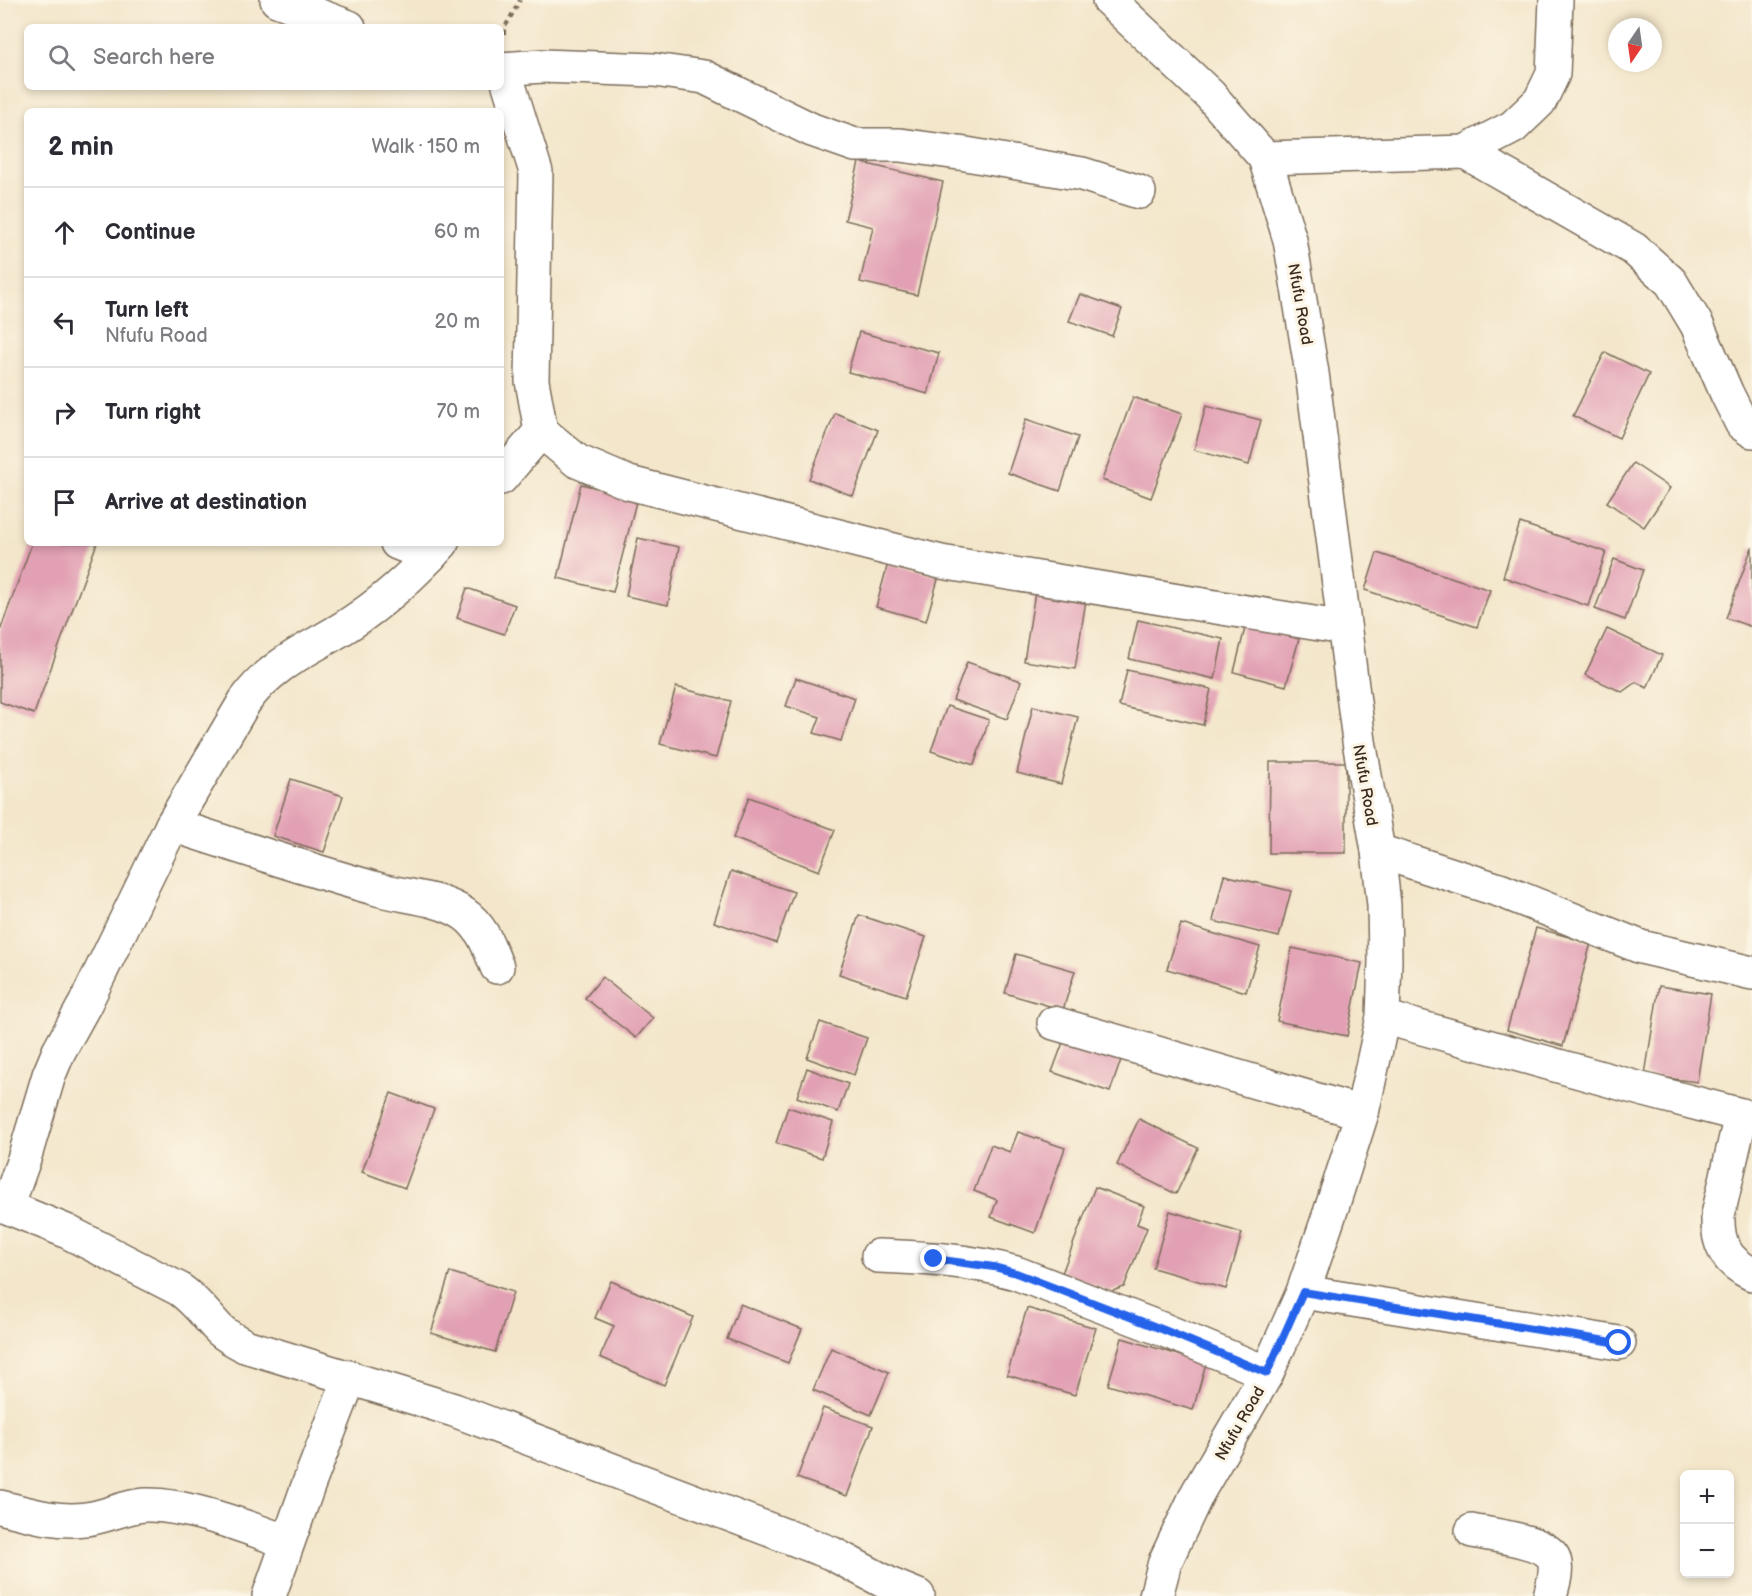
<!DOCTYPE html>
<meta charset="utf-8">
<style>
:root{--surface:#fff;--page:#f7f7f7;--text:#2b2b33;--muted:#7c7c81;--line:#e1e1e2}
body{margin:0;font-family:"Balsamiq Sans",sans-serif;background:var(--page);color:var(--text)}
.controls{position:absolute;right:18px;bottom:18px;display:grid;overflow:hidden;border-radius:9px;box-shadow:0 3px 9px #0003}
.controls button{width:54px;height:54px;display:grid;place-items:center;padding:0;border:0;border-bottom:2px solid var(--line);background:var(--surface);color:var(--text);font:30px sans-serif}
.compass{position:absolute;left:1608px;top:18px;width:54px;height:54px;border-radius:50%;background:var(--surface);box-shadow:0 3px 9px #0003;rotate:193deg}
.stop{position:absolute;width:18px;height:18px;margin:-14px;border:4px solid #2563eb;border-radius:50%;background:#fff}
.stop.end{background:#2563eb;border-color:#fff;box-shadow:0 2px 6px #0008}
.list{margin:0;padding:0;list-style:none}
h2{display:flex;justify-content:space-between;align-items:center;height:78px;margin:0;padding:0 24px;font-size:26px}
h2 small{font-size:20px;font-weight:400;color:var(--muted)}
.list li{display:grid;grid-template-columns:39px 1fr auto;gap:18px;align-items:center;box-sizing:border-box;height:90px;padding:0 24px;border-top:2px solid var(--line)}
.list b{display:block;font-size:22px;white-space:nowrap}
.list p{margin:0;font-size:20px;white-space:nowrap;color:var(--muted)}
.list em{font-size:20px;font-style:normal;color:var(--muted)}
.icon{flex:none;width:33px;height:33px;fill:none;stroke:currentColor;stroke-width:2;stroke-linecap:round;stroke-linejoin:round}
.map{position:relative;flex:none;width:1752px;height:1596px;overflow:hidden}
.search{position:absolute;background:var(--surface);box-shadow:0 3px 9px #0003;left:24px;top:24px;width:480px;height:66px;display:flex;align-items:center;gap:15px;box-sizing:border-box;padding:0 21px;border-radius:9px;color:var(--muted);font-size:22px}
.panel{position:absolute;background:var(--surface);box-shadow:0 3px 9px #0003;left:24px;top:108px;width:480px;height:438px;border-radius:9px}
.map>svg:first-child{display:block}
</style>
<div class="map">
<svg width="1752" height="1596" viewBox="0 0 1752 1596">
<rect width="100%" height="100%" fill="#fcf5e5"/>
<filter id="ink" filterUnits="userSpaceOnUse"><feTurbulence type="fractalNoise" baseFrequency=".0167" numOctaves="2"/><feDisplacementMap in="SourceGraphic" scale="12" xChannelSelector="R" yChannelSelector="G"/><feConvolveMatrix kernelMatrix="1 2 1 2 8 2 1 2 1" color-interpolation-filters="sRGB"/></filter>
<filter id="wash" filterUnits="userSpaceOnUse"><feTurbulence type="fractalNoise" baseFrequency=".008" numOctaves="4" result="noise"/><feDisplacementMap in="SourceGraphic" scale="24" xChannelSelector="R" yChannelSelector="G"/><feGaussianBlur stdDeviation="1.35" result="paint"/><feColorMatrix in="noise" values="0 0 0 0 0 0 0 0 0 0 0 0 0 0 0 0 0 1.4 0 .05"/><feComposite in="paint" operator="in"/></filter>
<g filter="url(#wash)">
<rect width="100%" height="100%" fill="#f3e6ca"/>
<g id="blocks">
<!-- building -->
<g fill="#e2a0b4">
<path d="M859,162l84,20 -26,113 -57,-13 13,-55 -28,-7z"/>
<path d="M1080,294l42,15 -10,27 -43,-15z"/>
<path d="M859,332l80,21 -11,41 -80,-22z"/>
<path d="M1605,352l44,22 -30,64 -46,-22z"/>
<path d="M1133,397l49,17 -31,84 -49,-18z"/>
<path d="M1206,406l55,14 -12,45 -55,-15z"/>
<path d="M835,413l43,17 -25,66 -44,-17z"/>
<path d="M1026,419l52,18 -18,54 -52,-18z"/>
<path d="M1633,463l37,25 -26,39 -37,-25z"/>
<path d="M581,484l56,14 -24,94 -55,-14z"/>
<path d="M1520,523l86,29 -18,54 -85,-29z"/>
<path d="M638,538l41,9 -11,58 -42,-9z"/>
<path d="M32,543h65l-63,171 -34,-12v-71z"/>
<path d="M1752,547v80l-26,-9z"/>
<path d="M1377,553l113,37 -13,37 -112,-37z"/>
<path d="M1614,559l29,11 -18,50 -30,-11z"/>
<path d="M888,563l51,13 -13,45 -50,-14z"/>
<path d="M467,588l48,17 -11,29 -47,-16z"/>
<path d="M1035,592l51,8 -11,69 -51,-8z"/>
<path d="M1138,620l85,19 -8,40 -86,-20z"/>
<path d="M1246,624l53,15 -13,47 -52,-14z"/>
<path d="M1607,629l55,26 -15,33 -11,-6 -14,10 -37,-17z"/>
<path d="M967,662l54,19 -14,38 -54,-19z"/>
<path d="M1127,670l84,19 -8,36 -84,-19z"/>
<path d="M796,678l59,20 -14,43 -27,-8 6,-16 -34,-11z"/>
<path d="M676,687l55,14 -15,57 -56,-14z"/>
<path d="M947,706l42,14 -15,45 -43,-14z"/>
<path d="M1033,706l45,11 -17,67 -44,-11z"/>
<path d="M1270,762h76v91h-77z"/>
<path d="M291,779l52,17 -19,56 -51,-16z"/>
<path d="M749,797l86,33 -16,41 -86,-33z"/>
<path d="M731,871l63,21 -18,51 -62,-21z"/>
<path d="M1224,875l67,16 -12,46 -66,-16z"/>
<path d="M859,915l67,22 -20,59 -67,-22z"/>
<path d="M1181,924l79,23 -14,45 -79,-23z"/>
<path d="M1536,928l55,15 -28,103 -56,-16z"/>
<path d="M1292,948l70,15 -15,73 -70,-15z"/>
<path d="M1016,954l59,17 -12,39 -58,-17z"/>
<path d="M602,977l51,41 -17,20 -51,-40z"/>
<path d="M1659,986l52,8 -14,88 -52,-7z"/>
<path d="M820,1022l47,16 -13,37 -47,-17z"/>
<path d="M1065,1037l57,20 -12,35 -58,-20z"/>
<path d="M807,1068l41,16 -10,28 -41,-15z"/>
<path d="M391,1093l43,16 -29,79 -43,-16z"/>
<path d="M788,1107l45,15 -11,36 -46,-15z"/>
<path d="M1139,1119l59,29 -22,46 -59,-29z"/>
<path d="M1018,1132l47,16 -30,85 -44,-16 6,-17 -23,-9 17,-46 19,7z"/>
<path d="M1095,1187l49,19 -7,18 10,4 -23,59 -14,5 -48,-19z"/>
<path d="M1170,1211l72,22 -16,56 -73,-21z"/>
<path d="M450,1272l63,20 -18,60 -64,-19z"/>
<path d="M611,1281l82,36 -29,68 -64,-28 14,-31 -19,-8z"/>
<path d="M740,1304l62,25 -14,34 -61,-24z"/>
<path d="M1027,1308l69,20 -21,67 -68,-20z"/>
<path d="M1122,1338l84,25 -13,47 -85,-25z"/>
<path d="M831,1348l58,24 -18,43 -58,-25z"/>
<path d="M823,1408l50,18 -26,70 -50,-18z"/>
</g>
</g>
</g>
<g filter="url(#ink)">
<use href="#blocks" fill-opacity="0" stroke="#7b6c5a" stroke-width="1.5"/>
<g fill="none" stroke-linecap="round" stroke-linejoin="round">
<!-- minor casing -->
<g stroke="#7b6c5a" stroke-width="36">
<g id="minor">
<path d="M277,0l72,27"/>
<path d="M1109,0l101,95 55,63 25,82 22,133 47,368 19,110 6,54 1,55 -2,57 -21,96 -29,91 -30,88 -36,81 -69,119 -33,70 -9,34"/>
<path d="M501,69l41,-3 112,4 50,7 108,53 43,15h45l66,9 116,20 57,18"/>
<path d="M504,69l32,103 -4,209 9,50 36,30 52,22 312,79 403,66"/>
<path d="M1465,152l169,97 37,33 26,43 30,69 15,30 10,7"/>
<path d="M1265,158l200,-6 48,-25 27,-26 13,-27 3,-74"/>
<path d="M501,478l40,-47"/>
<path d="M397,543l33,13"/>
<path d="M442,543c-27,30 -60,60 -94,82 -39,25 -75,37 -103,76l-73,124 -87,179 -26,47 -10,24 -25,84 -17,48 59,24 113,58c16,11 25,24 38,38 8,9 18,13 28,19l209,64 377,143 60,32 27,11"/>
<path d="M172,825c69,22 139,46 209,65 28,7 59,8 83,24 19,13 25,34 33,53"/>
<path d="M1378,851l124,40 139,56 111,26"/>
<path d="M1383,1017l258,72 100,26 -23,100c-1,28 7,46 34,59"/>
<path d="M1054,1023l308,90"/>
<path d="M878,1256c46,2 93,4 138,17l148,57 103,43"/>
<path d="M1303,1292l316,51"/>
<path d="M0,1507c28,7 57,16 86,12 20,-2 39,-13 59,-14 38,-2 105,23 142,37"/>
<path d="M1472,1531c18,4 76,10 82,28 4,12 -1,25 -4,37"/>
<path d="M269,1596l39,-110 42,-109"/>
</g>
</g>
<!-- path -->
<path stroke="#7b6c5a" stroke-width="4" stroke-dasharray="4.5 4.5" stroke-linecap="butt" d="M504,34v-5l16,-29"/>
<!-- minor -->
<use href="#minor" stroke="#fff" stroke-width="33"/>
</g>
</g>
<g fill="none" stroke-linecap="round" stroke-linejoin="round" filter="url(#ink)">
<!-- route -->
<path stroke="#2563eb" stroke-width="8" d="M934,1259l60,8 22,6 148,57 103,43 36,-81 316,51"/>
</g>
<g text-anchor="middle" stroke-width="6" stroke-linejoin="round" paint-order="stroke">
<!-- street labels -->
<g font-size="16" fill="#3b2a1e" stroke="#fcf5e5">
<text transform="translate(1301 304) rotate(80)" y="6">Nfufu Road</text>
<text transform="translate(1366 785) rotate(80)" y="6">Nfufu Road</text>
<text transform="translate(1239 1423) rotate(-60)" y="6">Nfufu Road</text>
</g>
</g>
</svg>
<div class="controls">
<button>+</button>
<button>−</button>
</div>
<svg class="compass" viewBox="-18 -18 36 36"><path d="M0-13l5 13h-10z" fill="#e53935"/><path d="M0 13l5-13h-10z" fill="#7c7c81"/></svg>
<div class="stop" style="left:1619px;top:1343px"></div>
<div class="stop end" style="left:934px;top:1259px"></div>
<div class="search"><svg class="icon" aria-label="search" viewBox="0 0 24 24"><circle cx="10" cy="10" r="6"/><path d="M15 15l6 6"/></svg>Search here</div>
<section class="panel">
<h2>2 min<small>Walk · 150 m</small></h2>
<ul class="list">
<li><svg class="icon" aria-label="ahead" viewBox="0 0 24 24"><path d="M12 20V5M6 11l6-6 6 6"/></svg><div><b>Continue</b></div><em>60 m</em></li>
<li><svg class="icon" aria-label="left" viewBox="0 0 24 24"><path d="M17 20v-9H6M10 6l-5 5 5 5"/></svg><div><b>Turn left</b><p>Nfufu Road</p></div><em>20 m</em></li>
<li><svg class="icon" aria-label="right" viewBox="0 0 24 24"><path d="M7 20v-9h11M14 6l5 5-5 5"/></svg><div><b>Turn right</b></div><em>70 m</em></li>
<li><svg class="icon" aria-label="arrive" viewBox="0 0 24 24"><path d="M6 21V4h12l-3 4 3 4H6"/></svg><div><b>Arrive at destination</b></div></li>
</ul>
</section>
</div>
